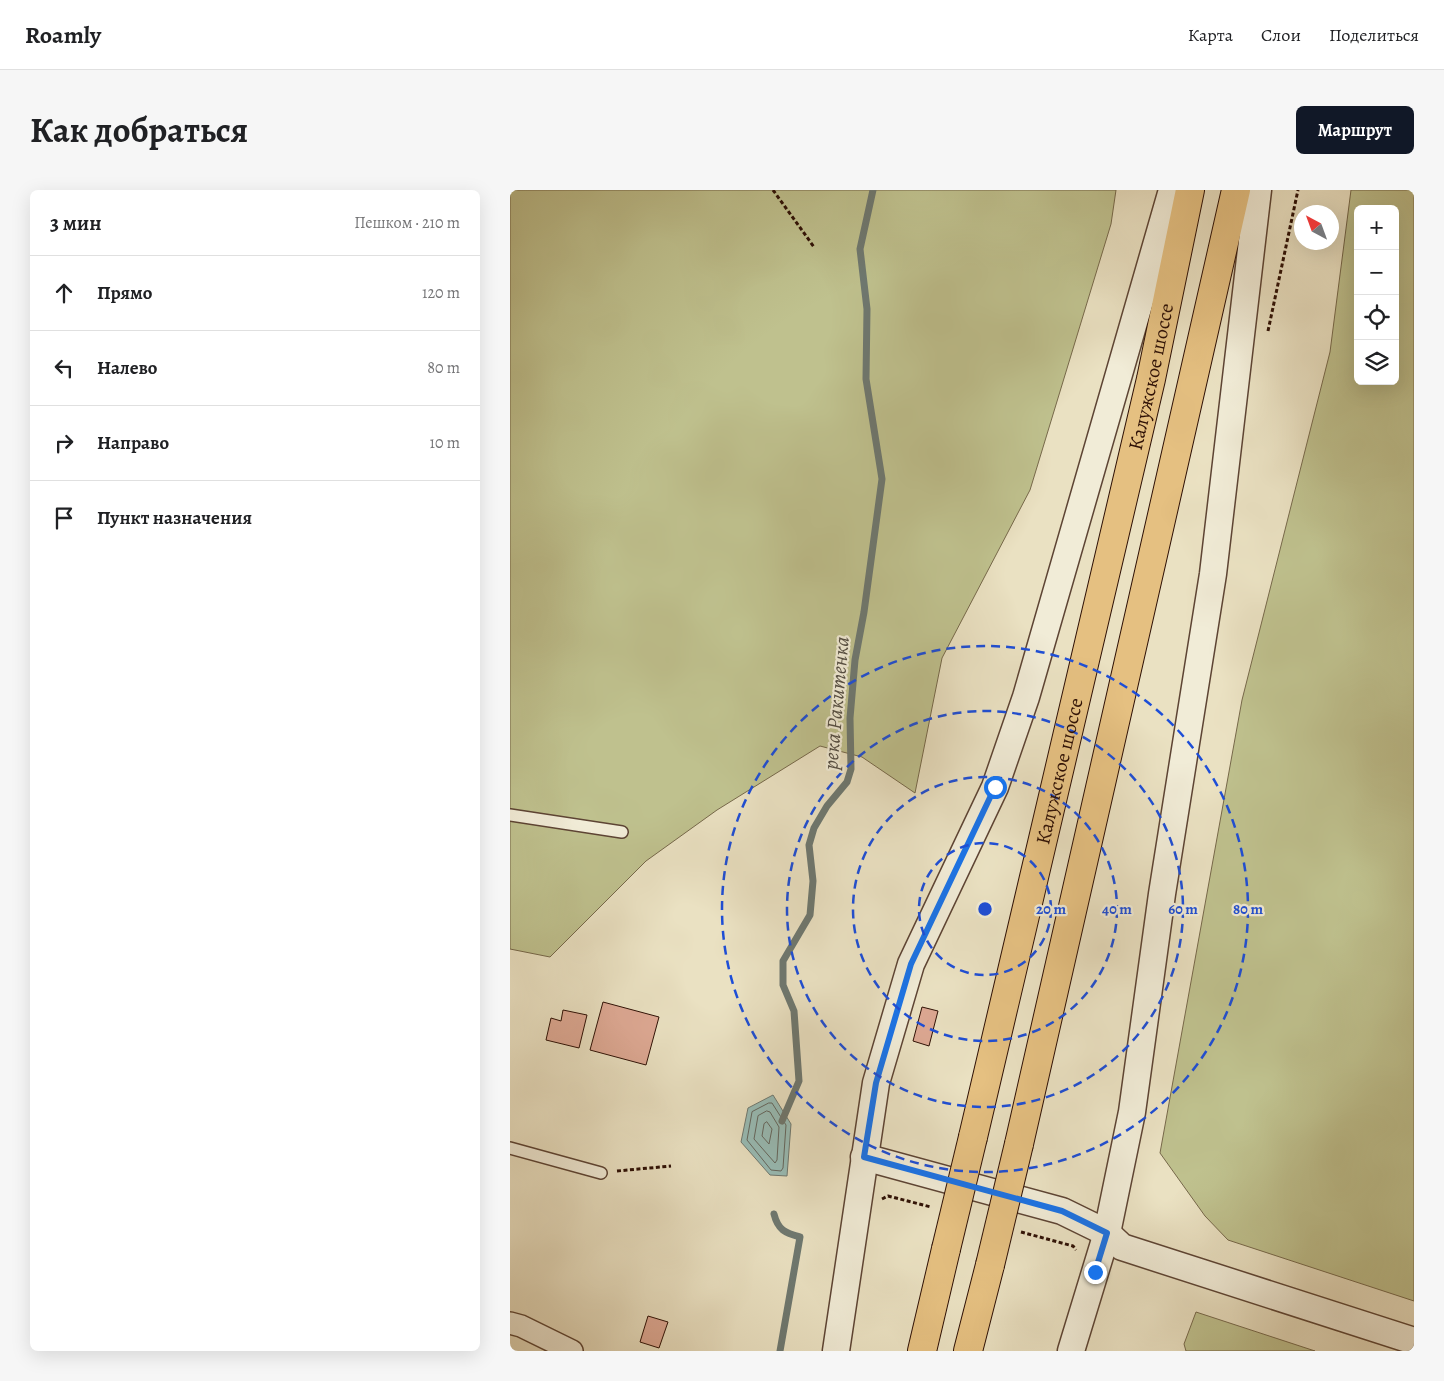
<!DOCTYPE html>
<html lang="ru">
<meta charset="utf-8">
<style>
:root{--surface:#fff;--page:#f6f6f6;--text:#202124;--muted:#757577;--line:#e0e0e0;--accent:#111827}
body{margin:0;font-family:Alegreya,serif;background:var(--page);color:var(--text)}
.controls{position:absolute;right:15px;top:15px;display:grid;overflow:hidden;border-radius:8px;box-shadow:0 5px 20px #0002}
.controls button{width:45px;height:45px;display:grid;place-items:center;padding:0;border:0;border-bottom:1px solid var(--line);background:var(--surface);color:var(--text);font:25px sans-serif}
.compass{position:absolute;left:784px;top:15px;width:45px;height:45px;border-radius:50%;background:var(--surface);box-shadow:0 5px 20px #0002;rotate:319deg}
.stop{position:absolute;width:15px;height:15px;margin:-11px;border:4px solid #1a73e8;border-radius:50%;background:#fff}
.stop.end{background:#1a73e8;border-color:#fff;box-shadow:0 1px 5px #0008}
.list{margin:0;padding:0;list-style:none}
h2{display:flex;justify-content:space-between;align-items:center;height:65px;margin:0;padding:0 20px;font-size:21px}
h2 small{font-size:16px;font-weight:400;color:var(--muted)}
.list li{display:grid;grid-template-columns:32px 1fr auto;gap:15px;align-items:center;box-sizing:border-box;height:75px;padding:0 20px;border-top:1px solid var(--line)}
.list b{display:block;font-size:19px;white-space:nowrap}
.list em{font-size:16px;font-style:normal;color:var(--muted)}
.icon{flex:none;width:28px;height:28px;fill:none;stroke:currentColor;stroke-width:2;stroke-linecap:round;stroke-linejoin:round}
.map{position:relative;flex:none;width:904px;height:1161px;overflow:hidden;border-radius:8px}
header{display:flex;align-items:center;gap:30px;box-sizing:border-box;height:70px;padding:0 25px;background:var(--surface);border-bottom:1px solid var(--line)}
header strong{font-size:24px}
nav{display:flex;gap:28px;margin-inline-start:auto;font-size:18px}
.intro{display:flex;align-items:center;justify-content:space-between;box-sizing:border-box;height:120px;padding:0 30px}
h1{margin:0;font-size:35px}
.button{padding:12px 22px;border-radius:8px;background:var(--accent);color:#fff;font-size:18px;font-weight:700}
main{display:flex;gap:30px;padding:0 30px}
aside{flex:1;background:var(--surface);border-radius:8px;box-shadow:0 5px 20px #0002}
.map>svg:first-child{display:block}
</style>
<header>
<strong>Roamly</strong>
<nav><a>Карта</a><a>Слои</a><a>Поделиться</a></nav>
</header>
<div class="intro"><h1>Как добраться</h1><a class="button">Маршрут</a></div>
<main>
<aside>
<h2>3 мин<small>Пешком · 210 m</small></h2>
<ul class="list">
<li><svg class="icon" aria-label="ahead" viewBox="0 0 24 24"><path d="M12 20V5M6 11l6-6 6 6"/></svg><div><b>Прямо</b></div><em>120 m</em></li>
<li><svg class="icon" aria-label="left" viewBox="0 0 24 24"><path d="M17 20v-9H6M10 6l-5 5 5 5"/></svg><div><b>Налево</b></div><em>80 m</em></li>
<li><svg class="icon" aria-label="right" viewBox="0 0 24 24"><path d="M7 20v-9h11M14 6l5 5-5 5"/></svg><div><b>Направо</b></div><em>10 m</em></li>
<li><svg class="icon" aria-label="arrive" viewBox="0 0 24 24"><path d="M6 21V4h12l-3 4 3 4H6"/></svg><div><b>Пункт назначения</b></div></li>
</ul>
</aside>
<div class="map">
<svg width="904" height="1161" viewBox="0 0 904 1161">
<rect width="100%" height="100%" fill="#eae1c2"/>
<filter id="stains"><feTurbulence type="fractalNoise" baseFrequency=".004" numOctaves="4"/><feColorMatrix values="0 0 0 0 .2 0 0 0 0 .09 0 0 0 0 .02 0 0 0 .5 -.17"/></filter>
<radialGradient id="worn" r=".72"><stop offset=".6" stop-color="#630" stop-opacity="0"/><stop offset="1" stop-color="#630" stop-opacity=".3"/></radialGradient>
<!-- green -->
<g fill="#bfc18e" stroke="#76684a" fill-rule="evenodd">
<path d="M0,0h606l-5,34 -81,266 -88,168 -27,135 -53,-36 -42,-11 -103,64 -71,51 -96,96 -40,-8z"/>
<path d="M841,0h63v1111l-186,-61 -23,-24 -45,-63 82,-453 88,-348zM848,19h37v172h-37z"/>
<path d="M686,1122l119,39h-129l-2,-7z"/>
</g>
<!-- water -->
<path fill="#98bdb7" stroke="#6e7870" d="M263,905l18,29 -4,52 -17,-1 -29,-33 7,-34z"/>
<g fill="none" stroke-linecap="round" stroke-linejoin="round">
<!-- shore -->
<g stroke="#63665e" stroke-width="1">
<path d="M259,913h3l14,22 -3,43 -2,3 -10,-1 -24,-30 5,-28z"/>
<path d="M257,921l3,1 9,15 -2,33 -2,3 -21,-24 4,-23z"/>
<path d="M257,932l5,7 -3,15 -7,-8 2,-12z"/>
</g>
<!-- stream -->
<g stroke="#6e7870" stroke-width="7">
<path d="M272,931l17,-40 -5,-70 -11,-26v-24l27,-46 3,-34 -4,-36 5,-17 13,-22 20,-24 4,-13 -1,-51 5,-58 9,-48 18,-133 -16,-100 1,-70 -7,-60 13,-59"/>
<path d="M264,1024c4,16 11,19 26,23l-20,114"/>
</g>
</g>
<!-- building -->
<g fill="#dda893" stroke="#2e1005">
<path d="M93,812l56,15 -13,48 -56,-15z"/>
<path d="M412,817l16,4 -9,35 -16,-5z"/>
<path d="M53,820l24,5 -8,33 -33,-8 5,-22 10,3z"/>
<path d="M138,1126l20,6 -9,26 -19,-6z"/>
</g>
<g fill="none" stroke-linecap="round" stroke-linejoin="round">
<!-- service casing -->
<g stroke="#5d4434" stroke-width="14">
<g id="service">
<path d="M0,625l112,17"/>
<path d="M0,958l91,25"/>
</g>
</g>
<!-- minor casing -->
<g stroke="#5d4434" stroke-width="24">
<path id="minor" d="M0,1133l11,3 51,25"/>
</g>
<!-- tertiary casing -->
<g stroke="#5d4434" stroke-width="29">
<g id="tertiary">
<path d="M354,967l198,54 45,22 15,14 292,94"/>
<path d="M326,1161l40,-268 35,-119 84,-177 31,-90 146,-507"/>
<path d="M561,1161l36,-118 25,-121 30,-218 51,-320 45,-384"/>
</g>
</g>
<!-- trunk casing -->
<g stroke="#2e1005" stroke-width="30">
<g id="trunk">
<path id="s1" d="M463,947l178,-758 39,-189"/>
<path d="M509,954l217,-954"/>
<path d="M412,1161l24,-102"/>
<path d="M458,1161l22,-86"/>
</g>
</g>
<!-- path -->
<g stroke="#2e1005" stroke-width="3" stroke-dasharray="4 2.5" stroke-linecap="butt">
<path d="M263,0l41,57"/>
<path d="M758,141l30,-141"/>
<path d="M107,981l54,-5"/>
<path d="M372,1009l6,-3 43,11"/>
<path d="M511,1042l52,14 3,4"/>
</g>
<!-- service -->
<use href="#service" stroke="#f1ecd7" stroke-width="11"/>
<!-- minor -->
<use href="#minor" stroke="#f1ecd7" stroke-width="21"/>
<!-- tertiary -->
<use href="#tertiary" stroke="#f1ecd7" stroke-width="26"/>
<!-- trunk -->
<use href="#trunk" stroke="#e5c081" stroke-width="28"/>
<!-- trunk-bridge casing -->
<g stroke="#2e1005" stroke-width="30" stroke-linecap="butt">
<g id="trunk-bridge">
<path d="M436,1059l27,-112"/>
<path d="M480,1075l29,-121"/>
</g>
</g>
<!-- trunk-bridge -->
<use href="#trunk-bridge" stroke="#e5c081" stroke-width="28"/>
</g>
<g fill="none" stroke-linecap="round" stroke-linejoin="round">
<!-- route -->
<path stroke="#1a73e8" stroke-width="6" d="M485,597l-84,177 -35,119 -12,74 198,54 45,22 -12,39"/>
</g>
<!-- distance rings -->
<g fill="none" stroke="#1d4ed8" stroke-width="2.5" stroke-dasharray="9 6">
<circle cx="475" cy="719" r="66"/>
<circle cx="475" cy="719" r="132"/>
<circle cx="475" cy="719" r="198"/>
<circle cx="475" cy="719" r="263"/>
</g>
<g text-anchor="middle" stroke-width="4.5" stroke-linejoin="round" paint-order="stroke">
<!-- street labels -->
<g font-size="20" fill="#2e1005" stroke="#f1ecd7">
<text dy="7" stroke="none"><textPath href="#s1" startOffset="781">Калужское шоссе</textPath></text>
<text dy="7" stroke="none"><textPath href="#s1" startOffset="376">Калужское шоссе</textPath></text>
</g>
<!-- water labels -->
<g font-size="21" font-style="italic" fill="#534d43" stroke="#f1ecd7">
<text transform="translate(326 513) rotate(-85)" y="7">река Ракитенка</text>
</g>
</g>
<circle cx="475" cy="719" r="8" fill="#1d4ed8" stroke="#f1ecd7" stroke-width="2.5"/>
<g font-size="15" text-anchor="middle" font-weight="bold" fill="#1d4ed8" stroke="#f1ecd7" stroke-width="4.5" stroke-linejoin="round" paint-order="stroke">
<text x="541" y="724">20 m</text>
<text x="607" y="724">40 m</text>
<text x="673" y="724">60 m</text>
<text x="738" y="724">80 m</text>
</g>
<rect width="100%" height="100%" filter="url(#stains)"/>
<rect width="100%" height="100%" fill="url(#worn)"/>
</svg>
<div class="controls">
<button>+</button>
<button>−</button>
<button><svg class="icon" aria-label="locate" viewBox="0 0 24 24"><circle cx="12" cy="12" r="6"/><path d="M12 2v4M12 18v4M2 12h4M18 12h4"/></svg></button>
<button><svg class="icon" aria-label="layers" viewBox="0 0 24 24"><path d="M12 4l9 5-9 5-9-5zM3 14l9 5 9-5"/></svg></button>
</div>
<svg class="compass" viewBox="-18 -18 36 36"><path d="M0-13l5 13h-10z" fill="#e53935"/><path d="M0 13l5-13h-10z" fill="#757577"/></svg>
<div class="stop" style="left:485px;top:597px"></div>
<div class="stop end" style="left:585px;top:1082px"></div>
</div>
</main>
